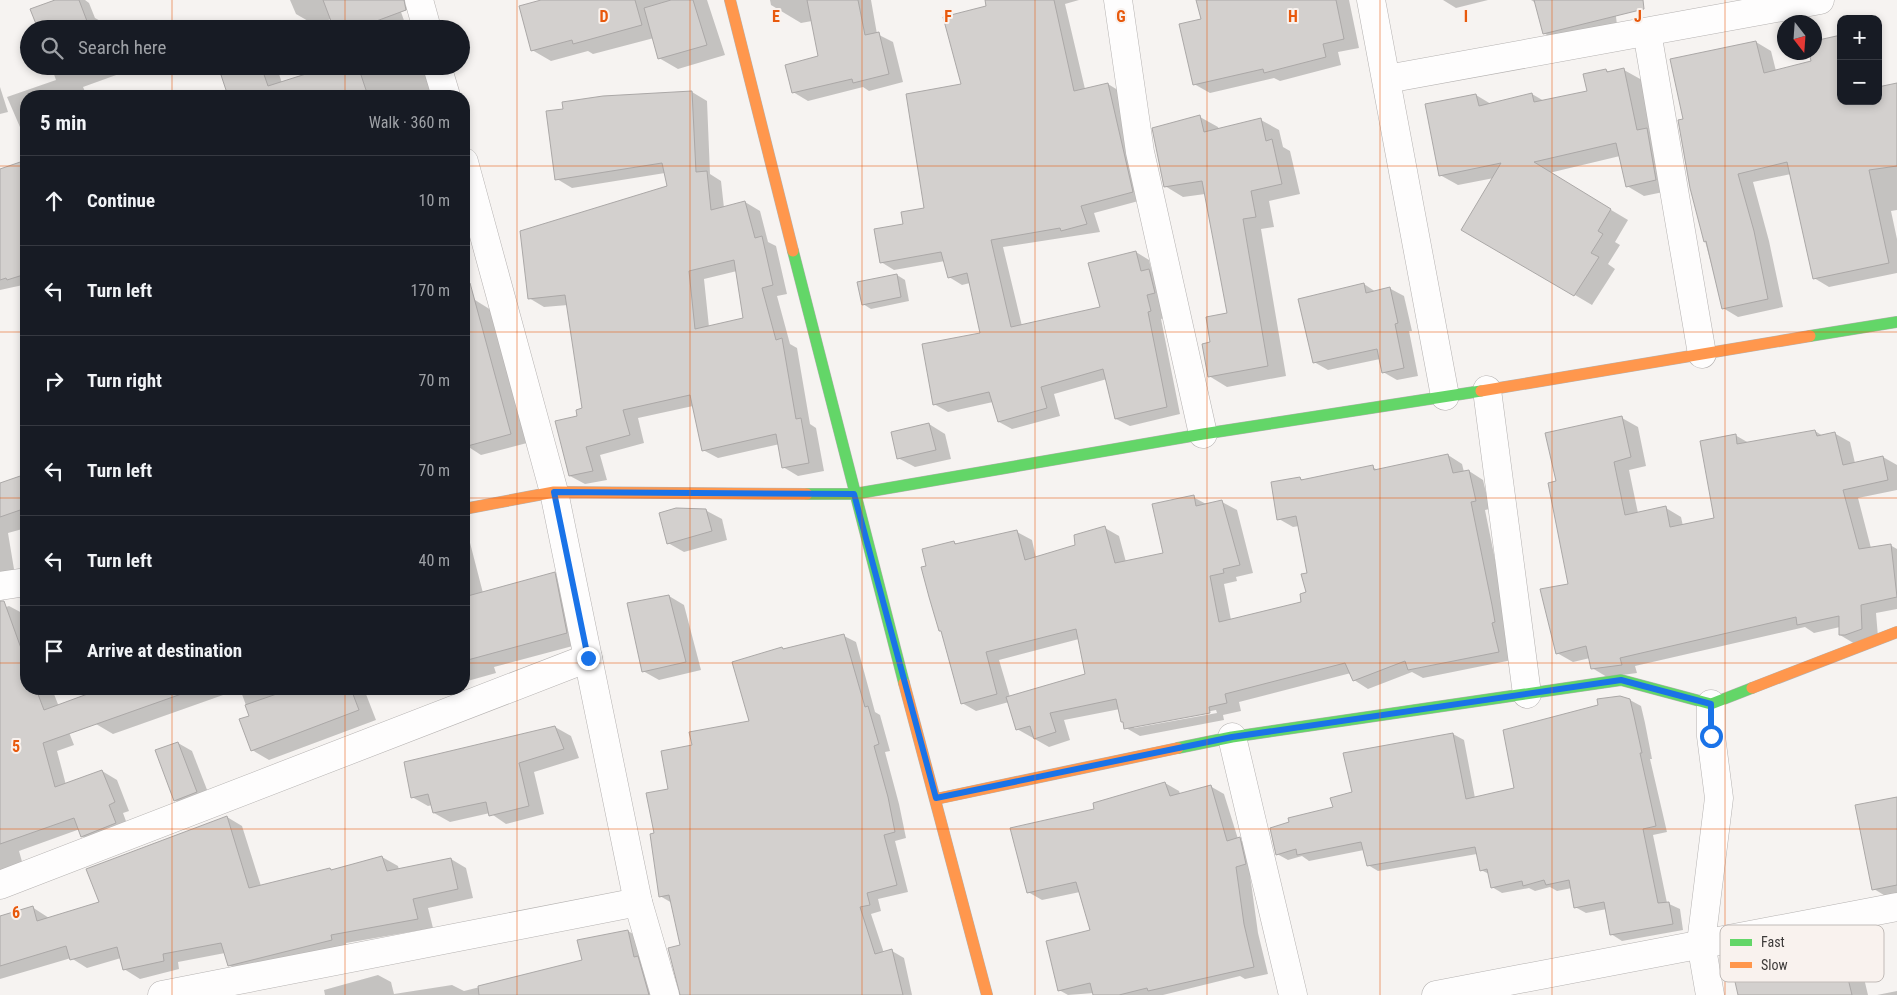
<!DOCTYPE html>
<meta charset="utf-8">
<style>
:root{--surface:#171b24;--page:#242831;--text:#f1f3f6;--muted:#9ea1a6;--line:#363941}
body{margin:0;font-family:"Roboto Condensed",sans-serif;background:var(--page);color:var(--text)}
.controls{position:absolute;right:15px;top:15px;display:grid;overflow:hidden;border-radius:10px;box-shadow:0 2px 8px #0003}
.controls button{width:45px;height:45px;display:grid;place-items:center;padding:0;border:0;border-bottom:1px solid var(--line);background:var(--surface);color:var(--text);font:25px sans-serif}
.compass{position:absolute;left:1777px;top:15px;width:45px;height:45px;border-radius:50%;background:var(--surface);box-shadow:0 2px 8px #0003;rotate:163deg}
.stop{position:absolute;width:15px;height:15px;margin:-11px;border:4px solid #1a73e8;border-radius:50%;background:#fff}
.stop.end{background:#1a73e8;border-color:#fff;box-shadow:0 1px 5px #0008}
.list{margin:0;padding:0;list-style:none}
h2{display:flex;justify-content:space-between;align-items:center;height:65px;margin:0;padding:0 20px;font-size:21px}
h2 small{font-size:16px;font-weight:400;color:var(--muted)}
.list li{display:grid;grid-template-columns:32px 1fr auto;gap:15px;align-items:center;box-sizing:border-box;height:90px;padding:0 20px;border-top:1px solid var(--line)}
.list b{display:block;font-size:19px;white-space:nowrap}
.list em{font-size:16px;font-style:normal;color:var(--muted)}
.icon{flex:none;width:28px;height:28px;fill:none;stroke:currentColor;stroke-width:2;stroke-linecap:round;stroke-linejoin:round}
.map{position:relative;flex:none;width:1897px;height:995px;overflow:hidden}
.search{position:absolute;background:var(--surface);box-shadow:0 2px 8px #0003;left:20px;top:20px;width:450px;height:55px;display:flex;align-items:center;gap:12px;box-sizing:border-box;padding:0 18px;border-radius:28px;color:var(--muted);font-size:19px}
.panel{position:absolute;background:var(--surface);box-shadow:0 2px 8px #0003;left:20px;top:90px;width:450px;height:605px;border-radius:20px}
.map>svg:first-child{display:block}
</style>
<div class="map">
<svg width="1897" height="995" viewBox="0 0 1897 995">
<rect width="100%" height="100%" fill="#f6f3f1"/>
<!-- shadow -->
<g fill="#0003" fill-rule="evenodd">
<path d="M62,0h23l4,3 6,15 9,5 2,6h-66z"/>
<path d="M290,0h120l3,8 -12,4 6,17h-72l-4,-10 -16,6 -19,-11z"/>
<path d="M546,0h161l18,55 -47,14 -19,-11 -5,-20 -61,16 -5,-3 -37,10 -19,-11z"/>
<path d="M770,0h101l6,34 16,8 10,40 -34,9 -6,-4 -55,14 -15,-9 26,-35 -7,-36 -11,2 -30,-18z"/>
<path d="M986,0h93l-14,4 20,85 23,-5 13,8 25,107 -52,14 6,19 -97,15 19,79 79,-18 35,-56 13,8 3,12 10,6 2,40 -3,1 19,95 -50,12 -14,-7 -9,-40 -53,15 6,22 -48,13 -13,-7 -6,-20 -45,10 -14,-8 48,-70 -12,-51 -8,2 -13,-8 -4,-16 -51,9 -13,-8 24,-37 21,-16 62,-202z"/>
<path d="M1197,0h152l10,48 -21,4 3,13 -61,16 -6,-3 -64,15 -16,-9 8,-64z"/>
<path d="M1443,0h45l-32,8z"/>
<path d="M1531,0h83l3,25 -61,16 -12,-8 -8,-30z"/>
<path d="M1756,42l15,9 5,20 65,30 56,31v78l-6,1 6,28v34l-68,14 -15,-9 -23,-104 -38,8 16,59 14,66 -45,10 -15,-9 -18,-67 -21,-121z"/>
<path d="M51,66h65l3,8 -36,13 4,9h-61v45l-19,-44 49,-17z"/>
<path d="M252,66h12l15,8 3,9 53,-17h88l10,30h-204l-7,-20z"/>
<path d="M1606,70l5,3 13,-3 18,10 31,110 -29,6 -17,-10 -7,-30 -71,17 79,47 -13,22 5,3 -12,19 7,5 -23,36 -129,-76 31,-51 -36,7 -18,-10 36,-80 15,9 41,-10 12,7 44,-9z"/>
<path d="M0,87l8,25 -8,2z"/>
<path d="M692,92l15,9 3,73 11,7 3,27 21,-6 15,9 8,31 8,4 11,48 -10,2 13,48 7,4 13,76 6,4 8,43 -26,5 -15,-9 -3,-23 -62,14 -15,-8 -10,-44 -55,12 6,25 -44,12 7,25 -22,4 -15,-8 9,-59 5,-8 -16,-104 -24,2 -15,-9 139,-111 -3,-14 -93,15 -15,-9zM737,271l8,47 -36,9 -5,-48z"/>
<path d="M1200,117l18,10 1,3 42,-10 18,10 4,17 7,4 10,43 -31,7 5,26 -13,2 25,147 -59,11 -18,-11 3,-33 17,-29 -24,-120 -22,3 -18,-11z"/>
<path d="M26,162v135l-3,-12 -23,5v-120z"/>
<path d="M897,275l8,5 4,21 -38,8 -8,-5z"/>
<path d="M1364,284l12,8 13,-4 15,8 8,35h-3l9,45 -21,4 -14,-8 -3,-13 -52,11 -14,-8z"/>
<path d="M475,300l16,10 36,133 -46,12 -17,-11v-140z"/>
<path d="M1622,418l16,9 8,39 -17,4 9,43 28,-5 15,9 2,9 33,-7 19,-84 14,8 66,-12 8,5 11,-3 16,9 5,21 28,-6 14,8v25l-39,8 13,50 19,-3 7,4v60l-21,4 2,24 -23,7 -15,-9v-8l-26,6 -9,-6 -170,39 2,7 -30,4 -15,-9 -2,-10 -17,4 -16,-9 12,-69 -11,-102z"/>
<path d="M929,424l16,10 6,25 -36,8 -17,-9z"/>
<path d="M1448,455l14,9 2,8 5,-1 14,9 7,29 -5,1 21,104 6,46 -89,18 -11,-6 -44,17 -14,-9 -3,-7 -112,29 2,9 -18,4 1,5 -84,16 -14,-8 -6,-19 -56,11 6,20 -21,7 -32,-18 -8,-27 -33,9 -14,-8 -34,-136 26,-25 4,3 59,-13 15,8 4,18 40,-12 29,-18 14,8 7,26 39,-8 28,-57 15,8 14,-3 15,8 16,63 -17,4 1,4 -13,3 7,36 72,-17 4,-10 1,-19 -9,-48 -6,1 -14,-8 21,-41 4,3 68,-14 6,3zM1079,639l7,36 -76,22 -11,-37zM1216,710l1,3 -83,15v-2z"/>
<path d="M26,475v53l-18,5 7,42 -15,2v-93z"/>
<path d="M705,510l17,9 5,21 -43,12 -16,-9z"/>
<path d="M464,533l4,2 15,58 71,-19 17,10 13,59 -90,24 2,6 -32,9z"/>
<path d="M669,596l15,9 17,65 -42,10 -16,-9z"/>
<path d="M9,606l15,8 2,7v68h26l22,56 -17,6 9,34 36,-14 15,9 12,31 -6,2 7,19 -33,12 -15,-8 -2,-7 -61,22 6,21 -25,8v-271z"/>
<path d="M844,636l12,6 19,70 5,3 10,36 -5,1 14,52 7,34 -11,3 13,51 -30,7 3,12 -10,3 13,39 8,-2 12,7 8,37h-231l1,-49 -10,-43 -12,-7 -4,-62 14,-44 24,-44 56,-24 32,-74 3,2z"/>
<path d="M85,689h279l12,31 -107,40 -17,-10 -2,-34 -10,-27 -127,45 -17,-10z"/>
<path d="M1630,700l11,6 4,17 7,36h-2l17,73 -14,3 14,68 13,6 3,21 -61,11 -11,-7 -4,-25 -21,4 -11,-6 -3,-19 -15,3 -7,-4 -15,4 -6,-3 -27,5 -10,-6 -3,-13 -8,-4 -4,-16 -99,17 -10,-6 -4,-15 -55,11 -7,-5 -14,4 -11,-6 77,-61 99,-59 11,6 11,58 40,-9z"/>
<path d="M555,727l16,9 8,22 -45,14 10,42 -38,10 -16,-11 -40,9 -16,-9 -2,-8 -4,1 -16,-9z"/>
<path d="M178,743l14,8 19,49 -22,9 -14,-9z"/>
<path d="M1165,783l14,8 1,3 30,-8 14,8 14,45 16,8 5,25 -9,3 8,58 10,41 -23,5 -5,-3 -77,19h-69v-2l-26,2 -9,-5 32,-59 -11,-39 -38,8 -14,-8 68,-82z"/>
<path d="M1897,798v101l-5,1 -18,-11z"/>
<path d="M227,817l15,9 19,60 69,-17 3,2 49,-14 16,9 1,4 52,-11 15,9 7,30 -45,10 5,20 -87,15 1,6 -102,25 -16,-9 -4,-12 -47,9 1,7 -39,10 -16,-10 -3,-11 -34,10 -16,-10 -71,21v-62l32,-10 17,11 52,-15z"/>
<path d="M628,931l12,7 19,57h-334l-1,-5 54,-15 13,7 3,12 58,-9 12,6 120,-30z"/>
<path d="M1838,938l19,11 11,46h-129l12,-43 9,5z"/>
<path d="M1897,991v4h-20z"/>
</g>
<!-- building -->
<g fill="#d3d0ce" stroke="#aba8a7" fill-rule="evenodd">
<path d="M55,0h24l11,29h-52l-8,-20z"/>
<path d="M323,0h81l2,10 -51,19h-21z"/>
<path d="M541,0h94l7,25 -69,19 -1,-4 -41,11 -12,-45z"/>
<path d="M671,0h22l14,45 -49,14 -14,-51z"/>
<path d="M807,0h51l7,35 14,-3 10,42 -36,9 -1,-4 -60,14 -7,-28 33,-9z"/>
<path d="M985,0h69l20,91 34,-8 25,109 -52,14 6,18 -26,7 -1,-3 -69,12 20,87 89,-20 -12,-44 48,-12 5,20 8,-2 6,24 -8,2 4,16 -3,1 19,95 -52,12 -12,-50 -62,18 6,21 -49,14 -9,-30 -56,13 -11,-61 58,-11 -13,-60 -19,5 -7,-26 -61,11 -6,-34 29,-5 -2,-12 23,-4 -18,-114 55,-10 -18,-67 43,-11z"/>
<path d="M1196,0h140l8,39 -21,5 3,13 -62,16 -1,-4 -70,16 -14,-61 22,-5z"/>
<path d="M1534,0h109l1,9 -101,25z"/>
<path d="M1841,35v66h37v-14l19,-4v83l-28,4 20,93 -76,16 -26,-117 -49,12 16,57 14,68 -46,10 -16,-68 -2,1 -14,-54 -12,-68 5,-1 -13,-60 86,-18 8,32 47,-12 -2,-9h5v-11z"/>
<path d="M248,66h13l7,20 63,-20h27l10,30h-140l-7,-21z"/>
<path d="M1624,68l13,62 10,-2 9,52 -30,7 -10,-44 -82,19 77,47 -13,22 5,3 -12,19 8,4 -25,39 -113,-66 40,-67 -62,13 -14,-72 51,-10 3,12 53,-13 2,9 53,-11 -4,-17 23,-5 1,3z"/>
<path d="M692,91l4,81 11,-1 4,39 34,-9 10,37 7,-2 11,49 -11,3 14,52 6,-2 14,81 5,-1 8,45 -27,5 -6,-34 -74,17 -12,-56 -67,15 7,25 -44,12 7,24 -24,5 -14,-55 22,-5 -1,-6 6,-2 -17,-113 -37,4 -8,-68 147,-45 -5,-23 -107,17 -9,-69 17,-2 -1,-7 41,-6zM734,260l9,58 -48,11 -6,-58z"/>
<path d="M1200,115l4,17 57,-14 5,23 6,-2 10,45 -31,7 5,26 -13,2 25,147 -60,11 -6,-33 8,-2 -4,-25 21,-4 -25,-132 -38,6 -12,-59z"/>
<path d="M26,160v114l-19,6 -1,-2 -6,2v-111z"/>
<path d="M897,274l4,23 -39,8 -5,-23z"/>
<path d="M470,283l41,151 -47,13v-163z"/>
<path d="M1364,283l2,10 24,-6 8,36 -3,1 9,44 -22,5 -5,-24 -64,14 -15,-64z"/>
<path d="M1622,416l9,41 -17,5 11,53 41,-9 4,21 44,-9 -14,-77 36,-7 1,10 78,-14 2,6 18,-4 8,33 40,-9 5,24 -45,10 16,59 32,-5 6,53 -36,8 1,24 -17,6h-6v-19l-42,9 -1,-8 -176,41 2,7 -31,4 -5,-23 -30,8 -16,-65 28,-5 -20,-101 8,-2 -11,-48z"/>
<path d="M929,423l7,27 -39,9 -6,-27z"/>
<path d="M1448,454l5,19 16,-3 7,31 -5,1 21,103 3,17 -3,1 7,29 -91,18 -3,-9 -52,20 -8,-18 -120,31 2,9 -18,4 1,6 -86,16 -1,-7h-2l-5,-23 -66,14 6,19 -22,7 -4,-13 -14,4 -10,-33 79,-23 -9,-45 -90,23 11,42 -36,10 -20,-73h-2l-10,-34 -8,-30 5,-1 -4,-17 32,-8 1,3 62,-14 8,30 50,-15 -1,-10 31,-9 10,37 48,-10 -11,-49 42,-9 2,11 26,-6 18,65 -17,4 1,4 -14,3 9,46 82,-20 -1,-8 6,-2 -5,-18 6,-1 -11,-57 -19,4 -6,-38 29,-5 1,3 72,-15 1,5z"/>
<path d="M26,474v34l-26,9v-34z"/>
<path d="M676,508l30,1 6,22 -45,13 -8,-31z"/>
<path d="M555,572l12,61 -103,28v-64z"/>
<path d="M669,595l17,67 -44,10 -15,-69z"/>
<path d="M0,601h4l22,61v27h10l8,21 57,-21h85l1,3 -144,51 12,44 47,-17 13,32 -6,3 7,18 -35,14 -7,-19 -74,26z"/>
<path d="M844,634l21,73 3,-1 11,38 -5,2 14,51 7,35 -11,3 13,50 -30,8 3,12 -10,2 15,47 17,-5 11,46h-223l-12,-47 12,-3 -11,-50 -10,2 -9,-63 4,-1 -8,-40 22,-4 -7,-38 31,-6 -3,-13 60,-11 -17,-59 50,-15 1,2z"/>
<path d="M291,689h60l8,21 -108,41 -12,-32 10,-3 -4,-11z"/>
<path d="M1620,696l10,3 4,17 8,37h-2l16,73 -13,3 15,74 11,-1 4,22 -63,11 -6,-33 -30,6 -5,-28 -23,5 -2,-5 -21,6 -1,-5 -31,7 -4,-19 -7,2 -5,-24 -108,19 -6,-24 -64,13 -1,-6 -20,6 -6,-27 19,-6 -1,-4 45,-11 -3,-9 22,-6 -9,-39 110,-20 13,66 48,-11 -11,-58 95,-25 -1,-6z"/>
<path d="M555,726l9,23 -45,14 10,43 -40,10 -3,-14 -53,11 -5,-19 -17,4 -7,-36z"/>
<path d="M178,742l19,50 -23,9 -19,-51z"/>
<path d="M1165,782l5,14 41,-11 16,56 13,-4 6,27 -10,3 8,57 10,43 -106,24 -1,-3 -28,7h-26l-3,-12 -32,8 -12,-50 44,-11 -14,-48 -49,11 -17,-65 84,-19 -1,-6z"/>
<path d="M1897,797v88l-25,5 -17,-85z"/>
<path d="M227,816l22,72 81,-20 1,2 51,-14 5,15 64,-13 7,31 -45,10 5,20 -87,16 1,5 -104,26 -7,-23 -58,11 1,7 -41,9 -6,-23 -47,13 -4,-14 -66,20v-50l33,-10 4,15 62,-19 -13,-33z"/>
<path d="M628,930l6,27 4,-1 11,39h-170l-1,-9 104,-26 -5,-20z"/>
<path d="M1838,937l14,58h-114l-9,-40 22,-4 2,7z"/>
</g>
<g fill="none" stroke-linecap="round" stroke-linejoin="round">
<!-- street casing -->
<g stroke="#b5b2b1" stroke-width="29">
<g id="street">
<path d="M419,0l8,29"/>
<path d="M1118,0l22,152 63,282"/>
<path d="M1371,0l74,396"/>
<path d="M1647,32l55,322"/>
<path d="M437,66l9,30"/>
<path d="M1387,79l433,-79"/>
<path d="M464,162l90,330 84,410 27,93"/>
<path d="M1487,390l40,304"/>
<path d="M0,586l26,-4"/>
<path d="M1232,737l61,258"/>
<path d="M0,885l588,-227"/>
<path d="M162,995l476,-93"/>
<path d="M1436,995l461,-88"/>
<path d="M1710,995l-9,-52 18,-145 -8,-62v-32"/>
</g>
</g>
<!-- fast casing -->
<g stroke="#b5b2b1" stroke-width="12">
<g id="fast">
<path d="M793,251l111,432"/>
<path d="M1810,336l87,-14"/>
<path d="M807,494h47l349,-60 278,-43"/>
<path d="M1178,748l54,-11 389,-57 90,24 41,-16"/>
</g>
</g>
<!-- slow casing -->
<g stroke="#b5b2b1" stroke-width="12">
<g id="slow">
<path d="M730,0l63,251"/>
<path d="M1481,391l329,-55"/>
<path d="M464,509l90,-17 253,2"/>
<path d="M904,683l83,312"/>
<path d="M1752,688l145,-56"/>
<path d="M936,799l242,-51"/>
</g>
</g>
<!-- street -->
<use href="#street" stroke="#fefdfd" stroke-width="28"/>
<!-- fast -->
<use href="#fast" stroke="#63d668" stroke-width="11"/>
<!-- slow -->
<use href="#slow" stroke="#ff974d" stroke-width="11"/>
</g>
<g fill="none" stroke-linecap="round" stroke-linejoin="round">
<!-- route -->
<path stroke="#1a73e8" stroke-width="6" d="M588,658l-34,-166 300,2 82,304 296,-61 389,-57 90,24v32"/>
</g>
<!-- grid -->
<path fill="none" stroke="#e8590c" stroke-width="1" stroke-opacity="0.55" d="M172,0v29M345,0v29M517,0v995M690,0v995M862,0v995M1035,0v995M1207,0v995M1380,0v995M1552,0v995M1725,0v995M172,66v30M345,66v30M0,166h26M464,166h1433M0,332h26M464,332h1433M0,498h26M464,498h1433M0,663h26M464,663h1433M172,689v306M345,689v306M0,829h1897"/>
<!-- legend -->
<rect x="1720" y="925" width="164" height="57" rx="8" fill="#f9f2ee" stroke="#c1bbb8" stroke-width="1"/>
<rect x="1730" y="939" width="22" height="7" fill="#63d668"/>
<rect x="1730" y="962" width="22" height="6" fill="#ff974d"/>
<g font-size="14" fill="#3e3b3a">
<text x="1761" y="947">Fast</text>
<text x="1761" y="970">Slow</text>
</g>
<g font-size="16" text-anchor="middle" font-weight="bold" fill="#e8590c" stroke="#f9f2ee" stroke-width="4" stroke-linejoin="round" paint-order="stroke">
<text x="604" y="22">D</text>
<text x="776" y="22">E</text>
<text x="948" y="22">F</text>
<text x="1121" y="22">G</text>
<text x="1293" y="22">H</text>
<text x="1466" y="22">I</text>
<text x="1638" y="22">J</text>
<text x="16" y="752">5</text>
<text x="16" y="918">6</text>
</g>
</svg>
<div class="controls">
<button>+</button>
<button>−</button>
</div>
<svg class="compass" viewBox="-18 -18 36 36"><path d="M0-13l5 13h-10z" fill="#e53935"/><path d="M0 13l5-13h-10z" fill="#9ea1a6"/></svg>
<div class="stop" style="left:1711px;top:736px"></div>
<div class="stop end" style="left:588px;top:658px"></div>
<div class="search"><svg class="icon" aria-label="search" viewBox="0 0 24 24"><circle cx="10" cy="10" r="6"/><path d="M15 15l6 6"/></svg>Search here</div>
<section class="panel">
<h2>5 min<small>Walk · 360 m</small></h2>
<ul class="list">
<li><svg class="icon" aria-label="ahead" viewBox="0 0 24 24"><path d="M12 20V5M6 11l6-6 6 6"/></svg><div><b>Continue</b></div><em>10 m</em></li>
<li><svg class="icon" aria-label="left" viewBox="0 0 24 24"><path d="M17 20v-9H6M10 6l-5 5 5 5"/></svg><div><b>Turn left</b></div><em>170 m</em></li>
<li><svg class="icon" aria-label="right" viewBox="0 0 24 24"><path d="M7 20v-9h11M14 6l5 5-5 5"/></svg><div><b>Turn right</b></div><em>70 m</em></li>
<li><svg class="icon" aria-label="left" viewBox="0 0 24 24"><path d="M17 20v-9H6M10 6l-5 5 5 5"/></svg><div><b>Turn left</b></div><em>70 m</em></li>
<li><svg class="icon" aria-label="left" viewBox="0 0 24 24"><path d="M17 20v-9H6M10 6l-5 5 5 5"/></svg><div><b>Turn left</b></div><em>40 m</em></li>
<li><svg class="icon" aria-label="arrive" viewBox="0 0 24 24"><path d="M6 21V4h12l-3 4 3 4H6"/></svg><div><b>Arrive at destination</b></div></li>
</ul>
</section>
</div>
